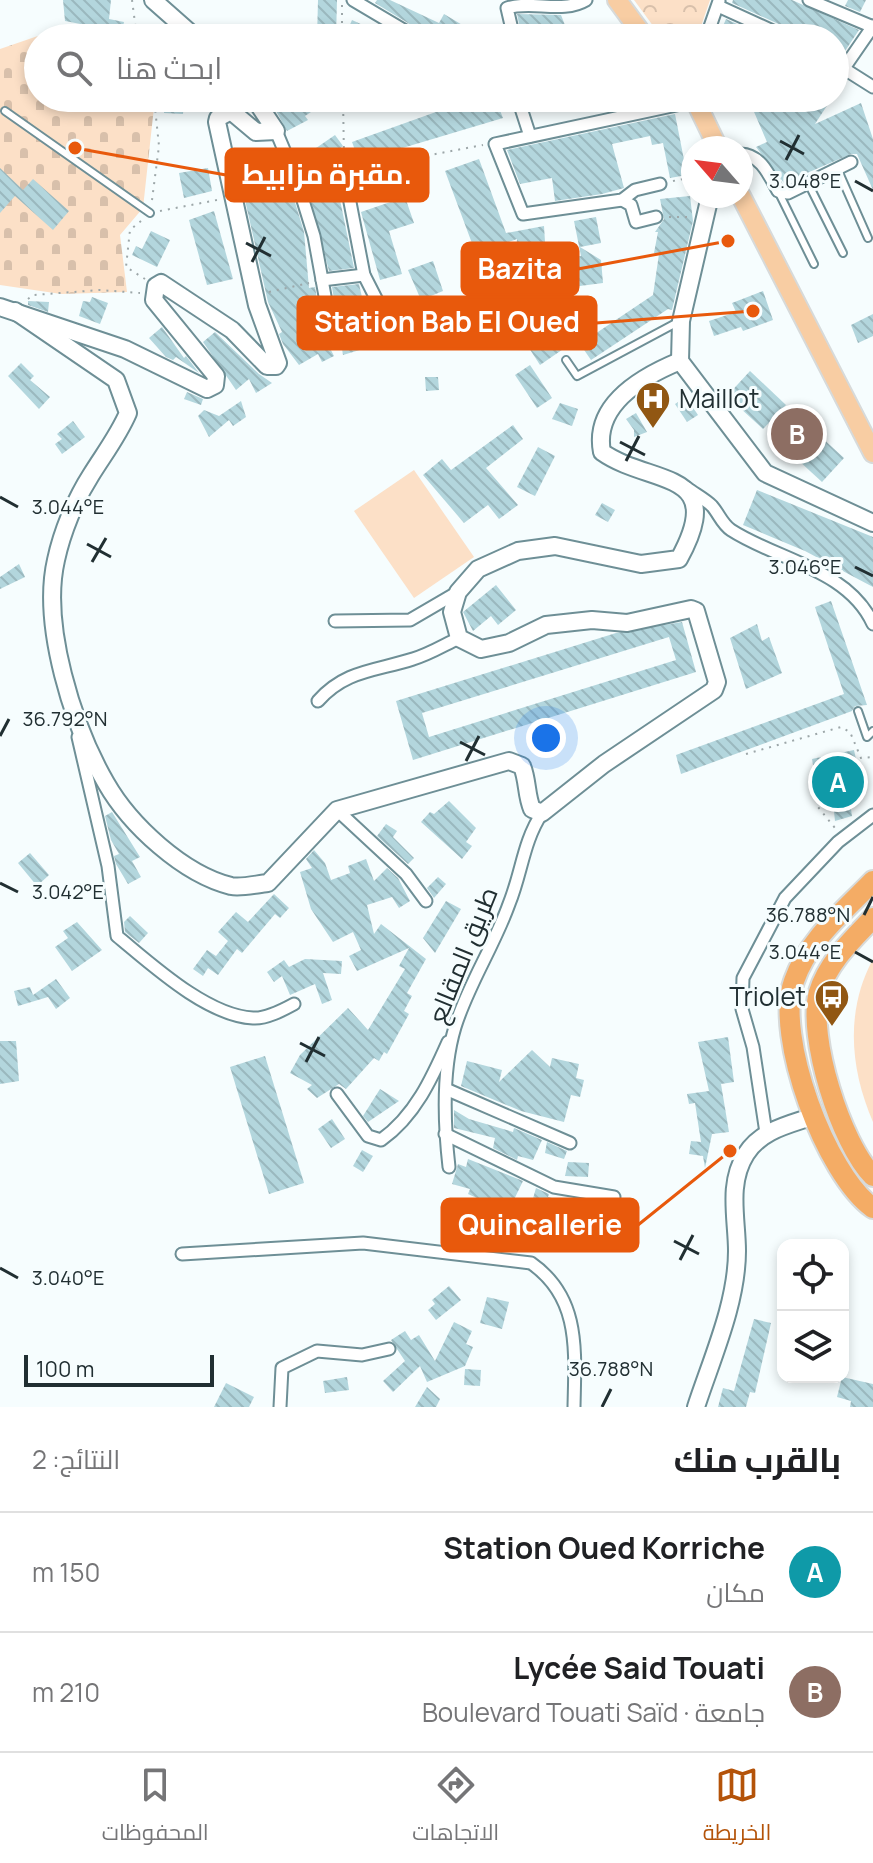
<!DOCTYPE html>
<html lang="ar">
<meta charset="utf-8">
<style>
:root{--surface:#fff;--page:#f6f6f6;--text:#202124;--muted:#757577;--line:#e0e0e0;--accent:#b45309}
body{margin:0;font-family:Manrope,Cairo,sans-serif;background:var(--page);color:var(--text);direction:rtl}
.controls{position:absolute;right:24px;bottom:24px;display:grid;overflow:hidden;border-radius:16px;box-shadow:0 4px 12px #0003}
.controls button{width:72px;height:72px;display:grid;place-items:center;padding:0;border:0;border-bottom:2px solid var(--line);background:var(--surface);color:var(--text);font:40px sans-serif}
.compass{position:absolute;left:681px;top:136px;width:72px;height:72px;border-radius:50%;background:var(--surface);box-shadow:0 4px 12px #0003;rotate:298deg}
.scale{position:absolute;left:24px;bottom:20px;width:190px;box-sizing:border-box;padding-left:8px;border:4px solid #212f32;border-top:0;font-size:22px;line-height:28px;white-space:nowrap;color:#212f32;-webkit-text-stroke:6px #f6fdfe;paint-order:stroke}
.you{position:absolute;left:546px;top:738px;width:28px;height:28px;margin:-20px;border:6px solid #fff;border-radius:50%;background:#1a73e8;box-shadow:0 0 0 12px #1a73e833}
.badge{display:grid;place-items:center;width:52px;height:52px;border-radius:50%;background:var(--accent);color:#fff;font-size:26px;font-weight:700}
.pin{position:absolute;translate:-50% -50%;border:4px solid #fff;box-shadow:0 2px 8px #0006}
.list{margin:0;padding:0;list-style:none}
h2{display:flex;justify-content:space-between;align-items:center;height:104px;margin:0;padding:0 32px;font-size:34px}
h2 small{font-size:26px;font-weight:400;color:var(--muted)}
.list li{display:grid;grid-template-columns:52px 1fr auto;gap:24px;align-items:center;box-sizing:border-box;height:120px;padding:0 32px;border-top:2px solid var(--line)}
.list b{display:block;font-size:30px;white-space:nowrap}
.list p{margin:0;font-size:26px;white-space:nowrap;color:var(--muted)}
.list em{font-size:26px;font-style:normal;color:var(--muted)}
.icon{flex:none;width:44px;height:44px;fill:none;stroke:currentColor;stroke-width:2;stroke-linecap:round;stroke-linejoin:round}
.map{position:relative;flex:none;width:873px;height:1407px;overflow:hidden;direction:ltr}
.search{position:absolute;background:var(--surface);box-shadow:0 4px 12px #0003;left:24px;right:24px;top:24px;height:88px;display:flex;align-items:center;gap:20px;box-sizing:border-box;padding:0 28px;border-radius:44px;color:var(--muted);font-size:30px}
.sheet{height:344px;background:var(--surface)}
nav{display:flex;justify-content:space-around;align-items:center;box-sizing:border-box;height:112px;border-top:2px solid var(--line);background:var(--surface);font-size:22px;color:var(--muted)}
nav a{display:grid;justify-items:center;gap:4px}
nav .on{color:var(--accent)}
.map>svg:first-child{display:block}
</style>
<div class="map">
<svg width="873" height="1407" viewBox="0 0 873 1407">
<defs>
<pattern id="cemetery-stones" width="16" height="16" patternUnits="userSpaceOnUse" patternTransform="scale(2)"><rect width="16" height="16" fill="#fce0c7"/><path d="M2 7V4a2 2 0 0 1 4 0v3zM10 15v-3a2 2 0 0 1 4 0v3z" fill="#d8c0ab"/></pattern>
<pattern id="park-crowns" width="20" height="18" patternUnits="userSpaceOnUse" patternTransform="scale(2)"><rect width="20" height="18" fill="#fce0c7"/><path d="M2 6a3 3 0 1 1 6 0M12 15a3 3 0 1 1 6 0" fill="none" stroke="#d8c0ab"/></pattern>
<pattern id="building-back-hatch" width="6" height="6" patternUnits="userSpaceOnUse" patternTransform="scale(2)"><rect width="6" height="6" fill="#b3d6dd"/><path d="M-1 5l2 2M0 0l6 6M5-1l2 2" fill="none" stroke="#9ab8be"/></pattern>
</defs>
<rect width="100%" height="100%" fill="#f6fdfe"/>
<!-- grass -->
<g fill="#fce0c7">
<path d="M414,470l60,87 -60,41 -60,-87z"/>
<path d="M873,959v163c-23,-53 -28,-111 0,-163z"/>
</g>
<!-- cemetery -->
<path fill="url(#cemetery-stones)" d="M102,25l27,13h-91v60h117l-12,110 -23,27 7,57 -66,2 -61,-9v-236l64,-22z"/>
<!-- park -->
<path fill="url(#park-crowns)" d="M634,0h76l-13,38h-35z"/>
<!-- building -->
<g fill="url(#building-back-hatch)" fill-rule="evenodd">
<path d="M63,0h48l-2,19 15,3 -2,10 -57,-11z"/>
<path d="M318,0h19l-1,38h-19z"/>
<path d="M377,0h13l49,23 5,-9 40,24h-57l-6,-7 -46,-28z"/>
<path d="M733,0h59l67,30 -18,27 -6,-2v-17h-39l-4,-8 -60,-27z"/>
<path d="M848,0h18l-6,12 -15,-6z"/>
<path d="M517,14l44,1 9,23h-48z"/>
<path d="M726,19l42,19h-50z"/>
<path d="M352,20l15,7 -5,11h-18z"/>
<path d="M165,98h19l-1,16 -19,-1z"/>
<path d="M292,98h40l-27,18 3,4 -21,11 -12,-22z"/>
<path d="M475,98h20l8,20 -144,43 -7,-19z"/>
<path d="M600,98h69l-63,14z"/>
<path d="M748,98h84l-17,26 46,-21 12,36v51l-16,-36h-6l-67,29 -28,-36 11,-5z"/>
<path d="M675,114l12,61 -17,3 -7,-35 -11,2 -2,-9 -38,8 12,44 -22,6 -47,7 -3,-23 -32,6 -13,-34z"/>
<path d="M335,135l8,11 -12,10 23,112 -25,3 -22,-86 18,-4 -19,-26z"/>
<path d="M479,159l27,74 38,-7 2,32 -11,1 7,34h3l-5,27 -22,4 -6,-25 11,-3 -8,-30 2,-27 -41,15 -31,-83z"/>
<path d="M0,168l23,22 10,-11 36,32 -16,19 -38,-34 -15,17z"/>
<path d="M208,168l4,23 -28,7 -5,-25z"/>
<path d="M291,189l13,43 5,56 6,-1 3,18 -8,4 24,47 -12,6 -4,-8 -19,11 -16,-21 -4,-10 3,-2 -14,-30 -23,-102 29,-10z"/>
<path d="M690,196l3,25 -21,89 -4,-1 -77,51 -11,-16 73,-49 6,-41 -5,-1 4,-21h-3l9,-13 -4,-20z"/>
<path d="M405,197l9,26 -25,8 13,43 -22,6 -19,-68z"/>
<path d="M214,211l19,68 -26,6 -18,-65z"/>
<path d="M596,217l5,26 -21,4 21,13 2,23 -31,4 -3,-29 12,-2 -7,-35z"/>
<path d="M151,231l19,9 -13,27 -25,-12 4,-9 6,3z"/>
<path d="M433,261l10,30 -22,9 -13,-30z"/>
<path d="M359,284l14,62 -30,9 -11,-68z"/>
<path d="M567,288l4,25 -14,3 -6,-25z"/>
<path d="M763,291l10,29 -30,11 -2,-4 -27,9 -5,-15 27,-9 -4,-9z"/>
<path d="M92,297l16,6 -8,21 -21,-8 4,-15 7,1z"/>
<path d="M28,301l21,1 -1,10 -20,-7z"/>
<path d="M873,314v22l-15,7 -7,-18z"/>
<path d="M162,327l22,31 2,-2 13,17 -23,-16 -3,3 -7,-3 -17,-19z"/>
<path d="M562,327l10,16 -32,22 -11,-17z"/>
<path d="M215,332l44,42 13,9 -16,10 -7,-14 -13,11 -33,-48z"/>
<path d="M21,363l13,13 -4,4 20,17 -11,12 -31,-33z"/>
<path d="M530,365l22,33 -15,10 -22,-33z"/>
<path d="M750,371l36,34 -23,24 -36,-33z"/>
<path d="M425,377h13l1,13 -13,1z"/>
<path d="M187,392l16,7 -2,6 -17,-6z"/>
<path d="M686,397l12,18 -11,7 -12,-18z"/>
<path d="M241,401l5,16 -13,9 -4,-6 -20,17 -11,-21 6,-6 15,6z"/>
<path d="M560,403l18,6 -6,17 -20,-7z"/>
<path d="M636,413l11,19 -13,5v-7l-8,-11z"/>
<path d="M73,421l12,16 -23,17 -7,-10 7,-5 -5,-5z"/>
<path d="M513,425l10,14 -37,29 32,37 -19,14 -11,-14 -24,18 -41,-48 19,-16 9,11z"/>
<path d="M808,425l36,33 -22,24 -36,-33z"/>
<path d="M538,447l17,9 -20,40 -18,-9z"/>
<path d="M757,490l116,47v50l-68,-36 -62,-26z"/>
<path d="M602,503l13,7 -7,12 -13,-7z"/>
<path d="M19,564l6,13 -25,12v-12z"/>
<path d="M496,585l20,25 -18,15 -7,-9 -18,15 -10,-19z"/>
<path d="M831,601l36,104 -12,1 -3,5 -171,63 -5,-19 168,-61 -29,-87z"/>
<path d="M682,622l14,50 -283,88 -17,-59 220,-68zM669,637l7,23 -247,77 -7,-24z"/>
<path d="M757,624l5,17 7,-4 13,36 -36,16 -16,-51z"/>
<path d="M854,750l8,37 -14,2 4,27 -17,5 -3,-28 -14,2 -6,-36z"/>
<path d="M449,801l27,27 -10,14 6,4 -10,13 -41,-37 9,-10 4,2z"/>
<path d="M112,812l28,45 -8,4 9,16 -13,7 -12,-20 -2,-8 5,-2 -8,-14 -6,-24z"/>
<path d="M386,824l11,7 -4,6 21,21 -6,6 -31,-28z"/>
<path d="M314,850l11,13 6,17 19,-7 -2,-7 18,-7 8,22 13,-13 11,10 12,23 -11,7 -7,-11 -25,8 7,29 7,-10 45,35 -19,34 5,3 -8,15 5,3 -22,40 -3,-2 -5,9 -5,-3 -28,31 -7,-5 -22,14 -10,-9 5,-4 -22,-12 10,-18 48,-47 20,22 37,-61 -6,-3 10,-18 -52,23 -8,-15 12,-6 -8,-18 -20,10 -22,-33 -11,-37 12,-4 -6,-9z"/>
<path d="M30,853l19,22 -12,11 -19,-23z"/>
<path d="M438,877l8,7 -12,14 -7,-10z"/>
<path d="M274,894l15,14 -9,10 -5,-4 -33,39 -5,-4 -19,26 -10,-7 -5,8 -10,-7 14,-19 9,6 12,-15 -10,-9 18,-20 12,10z"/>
<path d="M446,901l15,8 -26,44 -12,-15z"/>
<path d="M130,916l18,17 -9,10 -14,-11 -1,-10z"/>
<path d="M77,922l25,28 -30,21 -17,-24 13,-9 -5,-7z"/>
<path d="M305,959l37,2 -1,13 -18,-1 9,27 -10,4 -7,-20 -25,11 -8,-19 -8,6 -7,-10 17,-12 5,7z"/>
<path d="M56,979l14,19 -14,11 -8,-12 -30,9 -4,-15 16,-4 3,8z"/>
<path d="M728,1037l6,45 -13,2 8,48 -17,2 -7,34 -2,-12 -14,-2 2,-13 10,1 -6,-39 -6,1 -2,-10 22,-3 -11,-49z"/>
<path d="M0,1041h16l3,40 -19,3z"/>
<path d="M532,1050l18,17 2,-9 27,6 -3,14 8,2 -4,17 -9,-2 -7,27 -43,-11 -60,-25 6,-25 35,9 -3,12z"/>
<path d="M265,1056l39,127 -35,11 -39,-127z"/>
<path d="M380,1089l19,12 -31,21 -5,-6z"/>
<path d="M454,1110l15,9 44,13 1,-4 28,12 -9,20 -15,-4 -1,4 -24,-12 2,-10 -41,-10z"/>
<path d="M332,1119l13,20 -14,9 -13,-19z"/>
<path d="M547,1142l20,9 -3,8 -19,-6z"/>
<path d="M362,1150l11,6 -10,16 -10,-6z"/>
<path d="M468,1159l55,22 -15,31 -40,-18 2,-5 -18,-5 6,-20 8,3z"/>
<path d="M568,1162l21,1 -1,14 -23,-1z"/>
<path d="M536,1188l13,6 -1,3 16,4 -10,22 -13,-6 2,-5 -13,-3z"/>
<path d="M449,1286l12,14 -25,20 -8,-10 7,-6 -3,-4z"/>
<path d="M487,1297l22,5 -7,27 -22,-6z"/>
<path d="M754,1319l17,4 -16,70 -5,-1 -4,15h-28l5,-19 11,3z"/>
<path d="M454,1322l18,9 -6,13 7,3 -8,19 -38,16 -7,-16 -27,26 -10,-11 22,-20 -14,-21 14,-9 6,9 8,-5 16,26z"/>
<path d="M465,1369l16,1 -1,16 -16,-1z"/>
<path d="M347,1377l2,13 -24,3 -2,-12z"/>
<path d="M842,1377l31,7v23h-23l1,-6 -14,-4z"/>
<path d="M226,1383l28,14 -5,10h-35z"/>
<path d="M427,1387l13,12 -4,8h-21z"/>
</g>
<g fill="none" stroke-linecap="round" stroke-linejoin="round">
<!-- lane casing -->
<g stroke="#6e8f96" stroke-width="10">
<g id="lane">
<path d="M5,111l145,102"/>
<path d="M837,168l31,70"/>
<path d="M808,183l35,70"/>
<path d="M778,191l36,73"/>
<path d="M566,360l11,16 101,-54"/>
<path d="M858,711l9,26 6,-6"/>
</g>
</g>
<!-- street casing -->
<g stroke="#6e8f96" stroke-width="15">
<g id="street">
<path d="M353,0l64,38"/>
<path d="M809,0l64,27"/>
<path d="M718,6l70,32"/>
<path d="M514,38l-7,-30c24,-8 56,6 79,-8"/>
<path d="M706,38l13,-37"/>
<path d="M835,63l38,24"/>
<path d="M844,68l29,-42"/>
<path d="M518,99l12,37"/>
<path d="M276,131l21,50 17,55 15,82"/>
<path d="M741,154c20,1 28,21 37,37l10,2 63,-31"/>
<path d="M344,171l20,104 25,49"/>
<path d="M660,184l-25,6 -13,10 -99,14 -28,-70 200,-43"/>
<path d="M622,200l9,5 5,17 20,-5"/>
<path d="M322,280l42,-5"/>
<path d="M687,488c8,6 18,11 25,18 7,8 10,18 19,24 46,30 117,39 142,94"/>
<path d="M335,621l75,-1 48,-28"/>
<path d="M318,701c27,-31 58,-30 95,-42 17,-5 31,-14 46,-21"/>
<path d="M78,737l30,129 9,70c34,28 90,80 136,82 13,1 30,-8 41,-14"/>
<path d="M337,810l69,64 20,27"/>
<path d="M448,1090l122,53"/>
<path d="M337,1094l31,42 13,4c34,-24 51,-62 67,-98"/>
<path d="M766,1133l-13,-86 -11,-38 1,-31 42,-80 53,-56 35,-27"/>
<path d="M445,1134l109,53 60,10"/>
<path d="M449,1167c-5,-44 -7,-97 6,-140 13,-42 39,-81 54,-123 13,-32 14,-62 33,-91"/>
<path d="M182,1254l181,-11 168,20c50,35 44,88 43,144"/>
<path d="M280,1407l2,-39 35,-17 45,4 27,-6"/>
</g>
</g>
<!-- secondary casing -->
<g stroke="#6e8f96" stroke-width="20">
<g id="secondary">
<path d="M153,0l43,38"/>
<path d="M710,196l-29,125 -1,40 85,112 108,50"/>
<path d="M0,307l125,42 82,40 8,-4 1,-9 -62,-76 2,-14 5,-3 71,47 35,36h9l2,-3 -21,-58 -40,-183 1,-4 13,-7 25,21 20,-1 -22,-33"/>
<path d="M15,311l101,69 12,33c-10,23 -24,41 -37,62 -16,25 -29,57 -35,85 -15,65 17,166 50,223 24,42 77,91 125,103 11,2 26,-2 37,-3l69,-73 172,-49 13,5c6,15 4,29 10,43l10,4 62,-49 110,-74 3,-8 -21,-71 -5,-2 -64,14 -35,-3 -46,5 -37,18 -28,6 -22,-11 -7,-26 6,-20 20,-23 40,-18 37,-5 86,18 38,-5c50,-91 -29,-73 -77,-107 -9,-47 39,-75 78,-91"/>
<path d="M696,1407c16,-49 41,-104 41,-156 0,-32 -10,-67 9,-97 15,-24 42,-29 68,-38"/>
</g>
</g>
<!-- primary casing -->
<g stroke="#d7dada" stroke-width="22">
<g id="primary">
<path d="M617,0l28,38"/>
<path d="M694,98l24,50"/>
<path d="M741,196l132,257"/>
</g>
</g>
<!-- highway casing -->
<g stroke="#d7dada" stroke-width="24">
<g id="highway">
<path d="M873,881c-29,30 -65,59 -79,100 -20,54 32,194 79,227"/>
<path d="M873,918c-20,21 -45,44 -54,74 -12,44 22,152 54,184"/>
</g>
</g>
<!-- path -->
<g stroke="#9da7a9" stroke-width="2" stroke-dasharray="2 6" stroke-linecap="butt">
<path d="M132,0l5,38"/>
<path d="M342,5v33"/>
<path d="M343,98l1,60"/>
<path d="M595,98l5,12"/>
<path d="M356,169l127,-24"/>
<path d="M309,179l25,-6"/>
<path d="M673,181l20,-4"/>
<path d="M247,194l36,-9"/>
<path d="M152,200l7,-54 -5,-48"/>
<path d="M160,211l57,-11"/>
<path d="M669,217h22"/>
<path d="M141,221l-11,9 -4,37 19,12"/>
<path d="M269,292l40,-9"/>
<path d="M28,299l5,-4 67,-5 40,3"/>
<path d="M746,754l95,-27 9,5 11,26 12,-1"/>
<path d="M812,776l6,31 17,21"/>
</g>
<!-- lane -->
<use href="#lane" stroke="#fff" stroke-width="6"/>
<!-- street -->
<use href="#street" stroke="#fff" stroke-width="11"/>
<!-- secondary -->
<use href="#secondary" stroke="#fff" stroke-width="16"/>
<!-- primary -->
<use href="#primary" stroke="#f8cda3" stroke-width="18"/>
<!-- highway -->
<use href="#highway" stroke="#f4ac65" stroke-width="20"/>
</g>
<!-- ticks -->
<path fill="none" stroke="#212f32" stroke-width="3" d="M780,141l24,13M786,160l13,-25M855,181l18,10M246,243l25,13M252,262l13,-25M620,442l25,13M626,461l13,-25M0,497l18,10M87,544l24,13M92,562l14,-24M855,567l18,9M0,736l9,-17M460,742l25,13M466,761l13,-25M0,883l18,9M864,915l9,-18M855,952l18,10M300,1043l25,13M306,1062l13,-25M674,1241l25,13M680,1260l13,-25M0,1268l18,10M602,1407l9,-18"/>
<!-- icons -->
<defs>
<g id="hospital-pin" transform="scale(1.8)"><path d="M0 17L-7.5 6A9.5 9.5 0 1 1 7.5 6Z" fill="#915713" stroke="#f6fdfe"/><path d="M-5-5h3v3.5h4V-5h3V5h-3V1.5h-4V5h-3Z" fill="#fff"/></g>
<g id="bus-pin" transform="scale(1.8)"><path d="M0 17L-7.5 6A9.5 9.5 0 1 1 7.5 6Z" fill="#915713" stroke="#f6fdfe"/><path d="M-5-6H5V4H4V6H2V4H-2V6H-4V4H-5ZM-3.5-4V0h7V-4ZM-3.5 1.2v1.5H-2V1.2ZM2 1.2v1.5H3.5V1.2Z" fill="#fff"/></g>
</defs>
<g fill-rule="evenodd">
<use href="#hospital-pin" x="653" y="399"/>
<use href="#bus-pin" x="832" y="997"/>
</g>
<g text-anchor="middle" stroke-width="6" stroke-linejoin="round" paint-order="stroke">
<!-- poi labels -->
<g font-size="26" fill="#212f32" stroke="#f6fdfe" text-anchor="start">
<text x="679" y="408">Maillot</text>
<text x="806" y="1006" text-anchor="end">Triolet</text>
</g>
<!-- street labels -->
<g font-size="26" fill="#212f32" stroke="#f6fdfe">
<text transform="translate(463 955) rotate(-68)" y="9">طريق المقالع</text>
</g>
</g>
<g font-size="20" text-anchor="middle" fill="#212f32" stroke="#f6fdfe" stroke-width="6" stroke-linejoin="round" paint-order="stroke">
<text x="805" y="188">3.048°E</text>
<text x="68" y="514">3.044°E</text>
<text x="805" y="574">3.046°E</text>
<text x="65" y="726">36.792°N</text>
<text x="68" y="899">3.042°E</text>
<text x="808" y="922">36.788°N</text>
<text x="805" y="959">3.044°E</text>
<text x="68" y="1285">3.040°E</text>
<text x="611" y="1376">36.788°N</text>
</g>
<!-- callouts -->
<path fill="none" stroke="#e8590c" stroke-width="3" d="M75 148L226 175M728 241L578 269M753 311L596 323M730 1151L638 1225"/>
<g fill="#e8590c" stroke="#f6fdfe" stroke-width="3">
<circle cx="75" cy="148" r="8"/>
<circle cx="728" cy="241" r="8"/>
<circle cx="753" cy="311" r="8"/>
<circle cx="730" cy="1151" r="8"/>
</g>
<g fill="#e8590c" stroke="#e8590c" stroke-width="3">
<rect x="226" y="149" width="202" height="52" rx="8"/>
<rect x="462" y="243" width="116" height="52" rx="8"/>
<rect x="298" y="297" width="298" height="52" rx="8"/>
<rect x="442" y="1199" width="196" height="52" rx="8"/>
</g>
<g font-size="28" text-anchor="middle" font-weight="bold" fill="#fff">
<text x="327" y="184">مقبرة مزابيط.</text>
<text x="520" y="279">Bazita</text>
<text x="447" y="332">Station Bab El Oued</text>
<text x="540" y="1235">Quincallerie</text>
</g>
</svg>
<div class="controls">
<button><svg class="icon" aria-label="locate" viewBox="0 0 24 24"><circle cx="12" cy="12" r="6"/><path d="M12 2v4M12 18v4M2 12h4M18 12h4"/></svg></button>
<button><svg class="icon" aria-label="layers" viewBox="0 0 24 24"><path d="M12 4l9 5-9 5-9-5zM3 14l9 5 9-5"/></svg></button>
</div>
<svg class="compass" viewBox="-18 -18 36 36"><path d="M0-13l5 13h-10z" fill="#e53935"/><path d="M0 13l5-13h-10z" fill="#757577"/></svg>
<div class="scale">100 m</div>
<div class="you"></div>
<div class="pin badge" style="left:838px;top:782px;background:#0f9aa8">A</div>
<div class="pin badge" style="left:797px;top:434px;background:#8d6e63">B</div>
<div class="search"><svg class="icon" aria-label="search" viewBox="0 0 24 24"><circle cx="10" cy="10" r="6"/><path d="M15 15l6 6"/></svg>ابحث هنا</div>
</div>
<section class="sheet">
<h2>بالقرب منك<small>النتائج: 2</small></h2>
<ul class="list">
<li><span class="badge" style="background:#0f9aa8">A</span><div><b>Station Oued Korriche</b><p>مكان</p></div><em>150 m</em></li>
<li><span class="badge" style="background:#8d6e63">B</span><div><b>Lycée Said Touati</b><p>جامعة · Boulevard Touati Saïd</p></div><em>210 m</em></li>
</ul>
</section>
<nav>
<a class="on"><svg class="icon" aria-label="map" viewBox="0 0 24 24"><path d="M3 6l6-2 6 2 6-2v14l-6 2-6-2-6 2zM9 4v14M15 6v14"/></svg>الخريطة</a>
<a><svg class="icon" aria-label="directions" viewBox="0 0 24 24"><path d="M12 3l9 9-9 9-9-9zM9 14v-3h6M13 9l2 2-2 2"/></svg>الاتجاهات</a>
<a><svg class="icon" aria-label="saved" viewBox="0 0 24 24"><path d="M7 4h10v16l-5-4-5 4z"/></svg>المحفوظات</a>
</nav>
